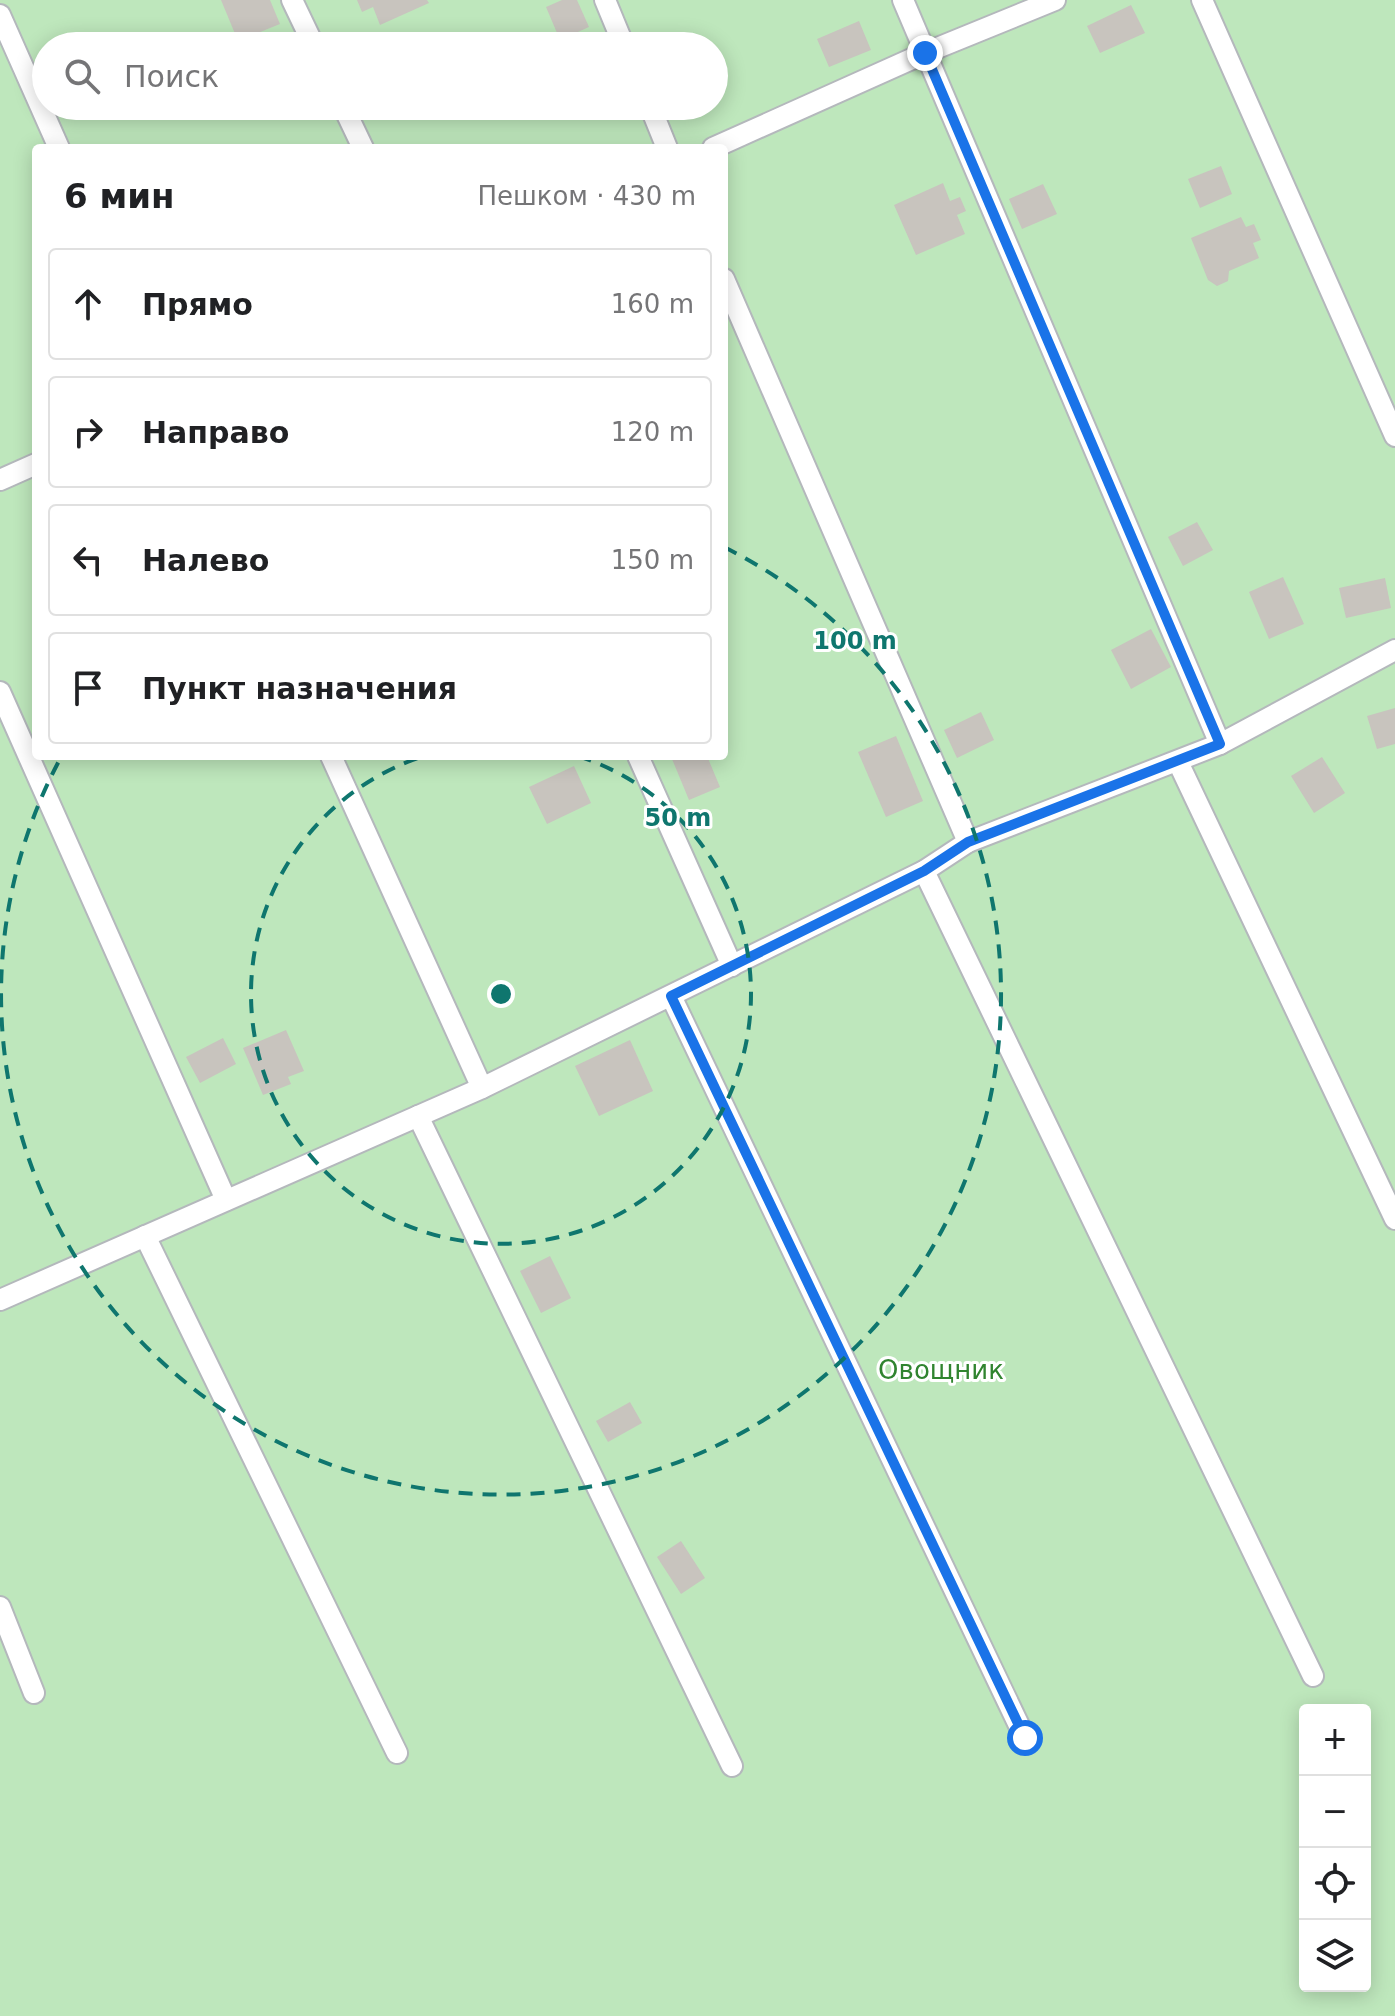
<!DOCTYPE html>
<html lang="ru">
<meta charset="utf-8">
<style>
:root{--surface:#fff;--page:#f6f6f6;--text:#202124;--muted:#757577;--line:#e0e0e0}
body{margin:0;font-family:"DejaVu Sans",sans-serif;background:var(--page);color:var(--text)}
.controls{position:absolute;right:24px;bottom:24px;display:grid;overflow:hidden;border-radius:8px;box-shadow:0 4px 20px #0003}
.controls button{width:72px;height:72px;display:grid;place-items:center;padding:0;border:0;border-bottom:2px solid var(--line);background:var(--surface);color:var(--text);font:40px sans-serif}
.stop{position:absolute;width:24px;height:24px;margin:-18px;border:6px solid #1a73e8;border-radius:50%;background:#fff}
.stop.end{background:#1a73e8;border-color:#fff;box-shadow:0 2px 8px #0008}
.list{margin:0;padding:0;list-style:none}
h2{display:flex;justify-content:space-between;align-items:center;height:104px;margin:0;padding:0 32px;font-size:34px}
h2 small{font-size:26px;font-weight:400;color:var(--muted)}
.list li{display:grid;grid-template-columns:52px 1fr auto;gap:24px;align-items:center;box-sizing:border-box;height:112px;margin:0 16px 16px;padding:0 16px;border:2px solid var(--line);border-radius:8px}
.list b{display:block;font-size:30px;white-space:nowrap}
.list em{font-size:26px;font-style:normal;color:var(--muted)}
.icon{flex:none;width:44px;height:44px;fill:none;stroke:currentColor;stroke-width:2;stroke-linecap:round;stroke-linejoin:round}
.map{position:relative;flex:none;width:1395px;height:2016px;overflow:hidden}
.search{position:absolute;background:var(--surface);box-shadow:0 4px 20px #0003;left:32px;top:32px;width:696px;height:88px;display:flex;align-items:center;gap:20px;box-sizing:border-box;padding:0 28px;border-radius:44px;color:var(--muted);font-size:30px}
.panel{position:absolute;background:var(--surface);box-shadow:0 4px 20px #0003;left:32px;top:144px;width:696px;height:616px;border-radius:8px}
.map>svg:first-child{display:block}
</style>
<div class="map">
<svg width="1395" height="2016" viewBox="0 0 1395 2016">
<rect width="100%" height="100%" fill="#eeeae1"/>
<!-- green -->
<path fill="#bee7bc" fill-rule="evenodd" d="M0,0h1395v2016h-1395zM46,46h668v60h-668zM36,148h688v608h-688zM1305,1710h60v276h-60z"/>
<!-- building -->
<g fill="#c8c4be">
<path d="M221,0h49l10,24 -42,17z"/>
<path d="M357,0h70l2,3 -49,22 -7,-18 -11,5z"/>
<path d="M562,0h15l12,27 -29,13 -14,-33z"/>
<path d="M1131,5l14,28 -45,20 -13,-27z"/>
<path d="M859,21l12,29 -42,17 -12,-28z"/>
<path d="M1221,166l11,28 -32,14 -12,-29z"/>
<path d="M943,183l7,18 10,-4 6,14 -9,4 8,19 -49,21 -22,-50z"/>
<path d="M1043,184l14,30 -35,15 -13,-30z"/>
<path d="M1241,217l5,10 8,-3 7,16 -8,3 6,15 -30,13 -1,10 -11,5 -9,-6 -17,-42z"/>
<path d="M1197,522l16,28 -30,16 -15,-29z"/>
<path d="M1283,577l21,47 -35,15 -20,-47z"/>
<path d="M1385,578l6,30 -45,10 -7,-30z"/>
<path d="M1151,629l20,38 -40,22 -20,-39z"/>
<path d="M1395,708v36l-18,5 -10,-33z"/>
<path d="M981,712l13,28 -37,18 -13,-28z"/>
<path d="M896,736l27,65 -37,16 -28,-65z"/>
<path d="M678,756h29l13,31 -31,13 -17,-41z"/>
<path d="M1322,757l23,36 -31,20 -23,-37z"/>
<path d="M574,766l17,37 -44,21 -18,-37z"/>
<path d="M286,1030l18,41 -16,6 3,7 -28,11 -20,-47z"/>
<path d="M223,1038l13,26 -36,19 -14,-26z"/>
<path d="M630,1040l23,51 -54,25 -24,-50z"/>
<path d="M550,1256l21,42 -30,15 -21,-42z"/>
<path d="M630,1402l12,21 -34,19 -12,-21z"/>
<path d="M681,1541l24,37 -24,16 -24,-37z"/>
</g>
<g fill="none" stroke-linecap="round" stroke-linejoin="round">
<!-- lane casing -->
<g stroke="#b4b8bc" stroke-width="24">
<g id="lane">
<path d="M292,0l22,46"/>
<path d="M605,0l19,46"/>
<path d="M903,0l317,744"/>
<path d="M1202,0l193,436"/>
<path d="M0,15l59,133"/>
<path d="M343,106l20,42"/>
<path d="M650,106l17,42"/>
<path d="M713,148l212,-95 130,-53"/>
<path d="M724,279l244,563"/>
<path d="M0,480l36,-16"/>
<path d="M0,692l226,508"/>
<path d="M331,756l151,332"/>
<path d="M638,756l94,210"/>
<path d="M1178,762l217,457"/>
<path d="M924,871l389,805"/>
<path d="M671,996l354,742"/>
<path d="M418,1116l314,650"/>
<path d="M145,1236l252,517"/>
<path d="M0,1300l482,-212 442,-217 44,-29 252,-98 175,-94"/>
<path d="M0,1607l34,86"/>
</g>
</g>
<!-- lane -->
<use href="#lane" stroke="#fff" stroke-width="20"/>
</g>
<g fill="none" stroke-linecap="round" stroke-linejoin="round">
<!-- route -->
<path stroke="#1a73e8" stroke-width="10" d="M925,53l295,691 -252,98 -44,29 -253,125 354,742"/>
</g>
<!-- distance rings -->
<g fill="none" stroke="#0f766e" stroke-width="4" stroke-dasharray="14 10">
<path d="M578 756A250 250 0 1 1 424 756"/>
<path d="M724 547A500 500 0 1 1 60 759"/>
</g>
<g text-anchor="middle" stroke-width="6" stroke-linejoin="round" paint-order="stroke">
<!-- park labels -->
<g font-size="26" fill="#30842f" stroke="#fff">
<text x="941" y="1379">Овощник</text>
</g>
</g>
<circle cx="501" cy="994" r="12" fill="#0f766e" stroke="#fff" stroke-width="4"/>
<g font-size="24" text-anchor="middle" font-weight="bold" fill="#0f766e" stroke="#fff" stroke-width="6" stroke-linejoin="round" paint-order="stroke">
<text x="855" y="649">100 m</text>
<text x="678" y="826">50 m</text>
</g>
</svg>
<div class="controls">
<button>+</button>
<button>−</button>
<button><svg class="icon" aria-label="locate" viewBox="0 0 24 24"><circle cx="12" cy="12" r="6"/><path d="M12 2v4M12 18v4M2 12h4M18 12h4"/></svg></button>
<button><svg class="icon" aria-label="layers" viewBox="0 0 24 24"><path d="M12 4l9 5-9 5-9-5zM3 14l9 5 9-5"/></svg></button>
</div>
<div class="stop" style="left:1025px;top:1738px"></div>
<div class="stop end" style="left:925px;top:53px"></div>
<div class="search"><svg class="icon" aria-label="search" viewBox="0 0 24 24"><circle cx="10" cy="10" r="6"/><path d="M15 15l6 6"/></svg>Поиск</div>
<section class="panel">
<h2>6 мин<small>Пешком · 430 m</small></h2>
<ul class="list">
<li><svg class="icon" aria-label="ahead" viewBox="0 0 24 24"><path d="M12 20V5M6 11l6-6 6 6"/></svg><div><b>Прямо</b></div><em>160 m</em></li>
<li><svg class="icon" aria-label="right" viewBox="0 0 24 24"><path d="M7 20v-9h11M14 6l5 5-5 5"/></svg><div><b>Направо</b></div><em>120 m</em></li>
<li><svg class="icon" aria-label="left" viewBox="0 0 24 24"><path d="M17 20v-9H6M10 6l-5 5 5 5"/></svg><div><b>Налево</b></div><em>150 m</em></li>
<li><svg class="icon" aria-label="arrive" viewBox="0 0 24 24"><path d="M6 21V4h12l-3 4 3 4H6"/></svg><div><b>Пункт назначения</b></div></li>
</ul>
</section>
</div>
